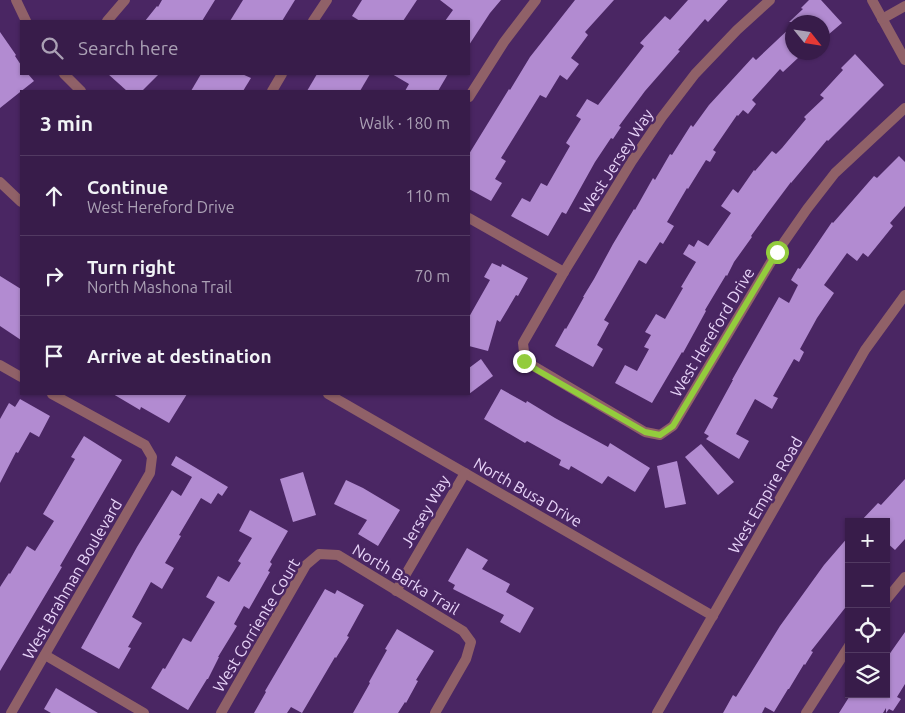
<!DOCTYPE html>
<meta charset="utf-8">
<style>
:root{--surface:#381c4a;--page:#432954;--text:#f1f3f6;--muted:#aba1b5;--line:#523a62}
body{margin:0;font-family:Ubuntu,sans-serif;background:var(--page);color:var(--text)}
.controls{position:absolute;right:15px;bottom:15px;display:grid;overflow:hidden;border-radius:0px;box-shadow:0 1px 4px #0004}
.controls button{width:45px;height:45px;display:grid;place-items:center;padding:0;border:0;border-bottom:1px solid var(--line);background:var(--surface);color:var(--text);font:25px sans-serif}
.compass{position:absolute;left:785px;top:15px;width:45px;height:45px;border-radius:50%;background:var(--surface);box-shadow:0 1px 4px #0004;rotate:120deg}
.stop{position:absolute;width:15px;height:15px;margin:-11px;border:4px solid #93cc3d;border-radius:50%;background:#fff}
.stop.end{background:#93cc3d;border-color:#fff;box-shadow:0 1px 5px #0008}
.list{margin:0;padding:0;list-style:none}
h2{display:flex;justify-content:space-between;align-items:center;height:65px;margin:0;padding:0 20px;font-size:21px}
h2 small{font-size:16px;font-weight:400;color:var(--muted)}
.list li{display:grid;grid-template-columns:32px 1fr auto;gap:15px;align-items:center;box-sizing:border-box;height:80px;padding:0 20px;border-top:1px solid var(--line)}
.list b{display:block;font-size:19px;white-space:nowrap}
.list p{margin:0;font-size:16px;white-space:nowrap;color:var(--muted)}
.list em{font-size:16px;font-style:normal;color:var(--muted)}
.icon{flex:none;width:28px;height:28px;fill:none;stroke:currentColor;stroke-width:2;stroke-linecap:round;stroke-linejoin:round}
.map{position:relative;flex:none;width:905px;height:713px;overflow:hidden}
.search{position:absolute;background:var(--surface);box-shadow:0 1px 4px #0004;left:20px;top:20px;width:450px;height:55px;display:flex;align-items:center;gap:12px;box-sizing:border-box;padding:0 18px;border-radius:0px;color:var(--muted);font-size:19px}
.panel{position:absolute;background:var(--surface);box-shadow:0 1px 4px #0004;left:20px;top:90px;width:450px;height:305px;border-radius:0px}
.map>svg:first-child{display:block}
</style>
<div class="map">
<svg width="905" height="713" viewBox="0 0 905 713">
<rect width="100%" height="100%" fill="#4a2663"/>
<!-- building -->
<g fill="#b28bd1">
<path d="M162,0h53l-13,21h-57l12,-15 1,1z"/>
<path d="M243,0h52l-13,21h-52z"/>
<path d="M362,0h55l-14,21h-43l-8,-5z"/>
<path d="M440,0h61l-11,13 -21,32v-24h-24l8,-11z"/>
<path d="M575,0h39l-29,32 3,3 -17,23 8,6 -12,16 -7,-5 -14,23 -6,-3 -39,63 5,3 -11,18 7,4 -11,18 -22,-12v-35l40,-65 1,1 20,-33z"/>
<path d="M688,0h40l-20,22 -3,-3 -27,31 2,1 -35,40 -26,35 2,1 -8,12 -2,-1 -16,24 -29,52 -4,-2 -14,24 -37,-20 11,-18 8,4 11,-19 6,3 23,-40 -4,-3 15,-24 -5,-3 11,-17 11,6 46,-59 -4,-3 25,-27 5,4z"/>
<path d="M809,0h12l21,23 -20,17v-18h-33l14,-13 -2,-1z"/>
<path d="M792,26v26l6,6 -15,14 -3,-3 -28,31 4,4 -8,10 -5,-4 -5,6 -1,-1 -24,35 3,2 -6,10 -4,-2 -18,29 -1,-1 -20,34 7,4 -11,18 -3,-2 -14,22 -7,-4 -35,60 5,3 -12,22 6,4 -10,18 -38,-21 10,-18 1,1 18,-32h-1l11,-18 19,-35 21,-35 1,1 18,-32 2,2 15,-26 2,1 19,-30 2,2 16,-22 44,-48 3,3z"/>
<path d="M0,32l16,23 -1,1 6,9v9h7l6,7 -34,27z"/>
<path d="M855,54l29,31 -56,56 -1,-1 -36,43v-1l-24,32 -16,22 1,1 -18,25 -7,14 -1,-1 -21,35 1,1 -23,42 -1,-1 -30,51 -37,-20 10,-18 12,6 12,-22 -5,-2 7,-12 -6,-3 11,-18 9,5 18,-31 -2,-1 15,-25 -13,-8 6,-10 5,3 4,-7 10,6 23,-33 -10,-7 12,-17 5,4 16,-23 1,1 17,-20 4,3 6,-6 24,-29 -2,-2 20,-19 -4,-3 23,-25 -2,-2z"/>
<path d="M108,74h51l-17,17h-15z"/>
<path d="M201,74h41l9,4 -8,13h-52z"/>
<path d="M317,74h53l-10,17h-53z"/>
<path d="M392,74h56l-10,17h-33l4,-7z"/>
<path d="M899,156l6,6v44l-15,17 3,3 -25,31 -5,-4 -6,8 -10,-8 -23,32 10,8 -17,25 -17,31 4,3 -5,10 -5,-3 -21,37 5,2 -6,11 -17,-10 -19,35 13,7 -10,18 -33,-20 3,-3 -5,-3 29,-53h-1l47,-83 10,6 9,-18 -7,-5 7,-12 2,1 32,-47 1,1 41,-47 3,2z"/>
<path d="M492,263l9,4 1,-3 26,14 -10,18 -2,-1 -16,27 -3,-2 -9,31 -19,-5v-29l21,-37 -6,-3z"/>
<path d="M0,276l21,13v51l-21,-14z"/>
<path d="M481,359l12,17 -24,18v-26z"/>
<path d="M501,389l25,14 1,-2 28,17 53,29 2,-4 40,25 -15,24 -27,-16 -6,8 -31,-18 -2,4 -10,-5 2,-5 -34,-19 -2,2 -41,-24z"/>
<path d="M113,394h74l-18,29 -28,-16 -1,3z"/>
<path d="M20,399l30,17 -11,21 -9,-5 -12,21 -2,-1 -16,31v-64l9,-16 6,4z"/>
<path d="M84,436l38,24 -62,106 2,1 -62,104v-84l9,-14 1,1 17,-28 8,5 19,-30 -11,-7 32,-55 -4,-2z"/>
<path d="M701,444l33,38 -16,13 -33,-38z"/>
<path d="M176,456l52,31 -6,9 -4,-3 -7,11 -10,-6 -22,37 2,1 -16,27 9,5 -12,21 -11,-7 -19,35 10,6 -14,24 3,1 -12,21 -38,-21 56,-101 35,-57 9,6 11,-19 -21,-12z"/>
<path d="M677,461l9,43 -21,4 -8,-42z"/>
<path d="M303,472l13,43 -23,7 -13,-43z"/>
<path d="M905,479v60l-10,11 -9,-8v-20h-26l18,-19 3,2z"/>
<path d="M346,480l17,8 37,22 -22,36 -20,-12 9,-14 -33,-16z"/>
<path d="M250,510l38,21 -18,31 2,2 -4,7 2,1 -21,37 -5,-3 -10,18 3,2 -19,31h1l-11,22h-1l-19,31 -37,-22 12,-20 2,1 18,-31 8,4 24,-40 -9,-5 12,-21 11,6 12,-19 -3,-2 14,-23 -13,-7z"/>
<path d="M849,536v67l-38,48 2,1 -8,13 -1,-1 -15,25h-1l-14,23 -9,-5 -3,6h-39l10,-18 3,2 44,-71 44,-61z"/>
<path d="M467,548l21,12 -6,9 28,15 -4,8 28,16 -14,25 -20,-11 4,-7 -51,-26 2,-4 -7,-4z"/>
<path d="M325,589l10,5 2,-4 27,15 -17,31 2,1 -13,21 -1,-1 -33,56 -11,-6 -4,6h-33l12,-21 -1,-1z"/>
<path d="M397,629l37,22 -18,29 2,1 -12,22 -1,-1 -7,11h-45l17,-30 -1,-1 18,-32 -2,-1z"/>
<path d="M905,632v52l-8,13 4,2 -8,12 -4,-2 -3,4v-5l-3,5h-44l12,-19h35v-35z"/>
<path d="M56,688l42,25h-47l-7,-4z"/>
</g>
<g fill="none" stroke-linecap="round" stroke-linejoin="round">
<!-- minor -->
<g stroke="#906168" stroke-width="10">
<path d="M16,0l10,21"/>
<path d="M770,0l-33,30 -42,44 -33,43 -30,44 -68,111 -41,71 2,18 120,71 15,3 13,-9 104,-174 30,-43 28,-36 70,-65"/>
<path d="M872,0l33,60"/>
<path d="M882,19l23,-13"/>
<path d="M107,21l18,-21"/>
<path d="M313,21l14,-21"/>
<path d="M64,74l17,17"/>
<path d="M272,91l10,-17"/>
<path d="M469,97l35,-55 32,-42"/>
<path d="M0,182l21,20"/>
<path d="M469,218l95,54"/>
<path d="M0,365l21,12"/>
<path d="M328,394l385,222"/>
<path d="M396,591l69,-118"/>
<path d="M886,600l19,-23"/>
<path d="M45,655l99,58"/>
<path d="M11,713l139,-240 2,-16 -7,-12 -93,-51"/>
<path d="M221,713l85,-148 13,-11 19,1 125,76 8,11 -5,17 -31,54"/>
<path d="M806,713l43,-67"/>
</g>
<!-- tertiary -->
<path stroke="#906168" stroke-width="10" d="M657,713l208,-363 40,-55"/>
</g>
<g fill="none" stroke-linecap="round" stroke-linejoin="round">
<!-- route -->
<path stroke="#93cc3d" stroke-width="6" d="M524,361l13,9 108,62 15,3 13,-9 104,-174"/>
</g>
<g text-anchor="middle" stroke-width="5" stroke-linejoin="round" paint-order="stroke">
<!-- street labels -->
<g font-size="16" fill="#e7d3f8" stroke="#4a2663">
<text transform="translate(616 161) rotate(-57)" y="6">West Jersey Way</text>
<text transform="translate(712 332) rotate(-59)" y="6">West Hereford Drive</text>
<text transform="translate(528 492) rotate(30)" y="6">North Busa Drive</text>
<text transform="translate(765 495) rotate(-60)" y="6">West Empire Road</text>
<text transform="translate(425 511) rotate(-60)" y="6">Jersey Way</text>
<text transform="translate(72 579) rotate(-60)" y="6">West Brahman Boulevard</text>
<text transform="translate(406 579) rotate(31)" y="6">North Barka Trail</text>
<text transform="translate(256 625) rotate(-59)" y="6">West Corriente Court</text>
</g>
</g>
</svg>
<div class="controls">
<button>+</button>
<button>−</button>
<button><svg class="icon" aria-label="locate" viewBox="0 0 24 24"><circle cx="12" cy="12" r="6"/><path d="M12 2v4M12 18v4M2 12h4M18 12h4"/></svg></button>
<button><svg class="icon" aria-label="layers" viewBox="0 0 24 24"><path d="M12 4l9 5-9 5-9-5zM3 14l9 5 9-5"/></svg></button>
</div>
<svg class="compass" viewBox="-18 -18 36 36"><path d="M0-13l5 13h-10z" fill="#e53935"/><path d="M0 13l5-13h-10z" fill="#aba1b5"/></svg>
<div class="stop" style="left:777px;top:252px"></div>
<div class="stop end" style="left:524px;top:361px"></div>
<div class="search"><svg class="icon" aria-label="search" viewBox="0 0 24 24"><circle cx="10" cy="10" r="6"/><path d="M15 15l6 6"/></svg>Search here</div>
<section class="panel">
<h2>3 min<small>Walk · 180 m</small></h2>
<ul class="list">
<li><svg class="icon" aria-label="ahead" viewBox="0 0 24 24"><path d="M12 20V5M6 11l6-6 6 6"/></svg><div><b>Continue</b><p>West Hereford Drive</p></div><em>110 m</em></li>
<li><svg class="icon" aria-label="right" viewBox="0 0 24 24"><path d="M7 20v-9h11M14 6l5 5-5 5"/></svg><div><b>Turn right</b><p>North Mashona Trail</p></div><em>70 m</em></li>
<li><svg class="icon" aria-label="arrive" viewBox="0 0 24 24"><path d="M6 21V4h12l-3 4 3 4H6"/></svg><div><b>Arrive at destination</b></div></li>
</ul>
</section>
</div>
